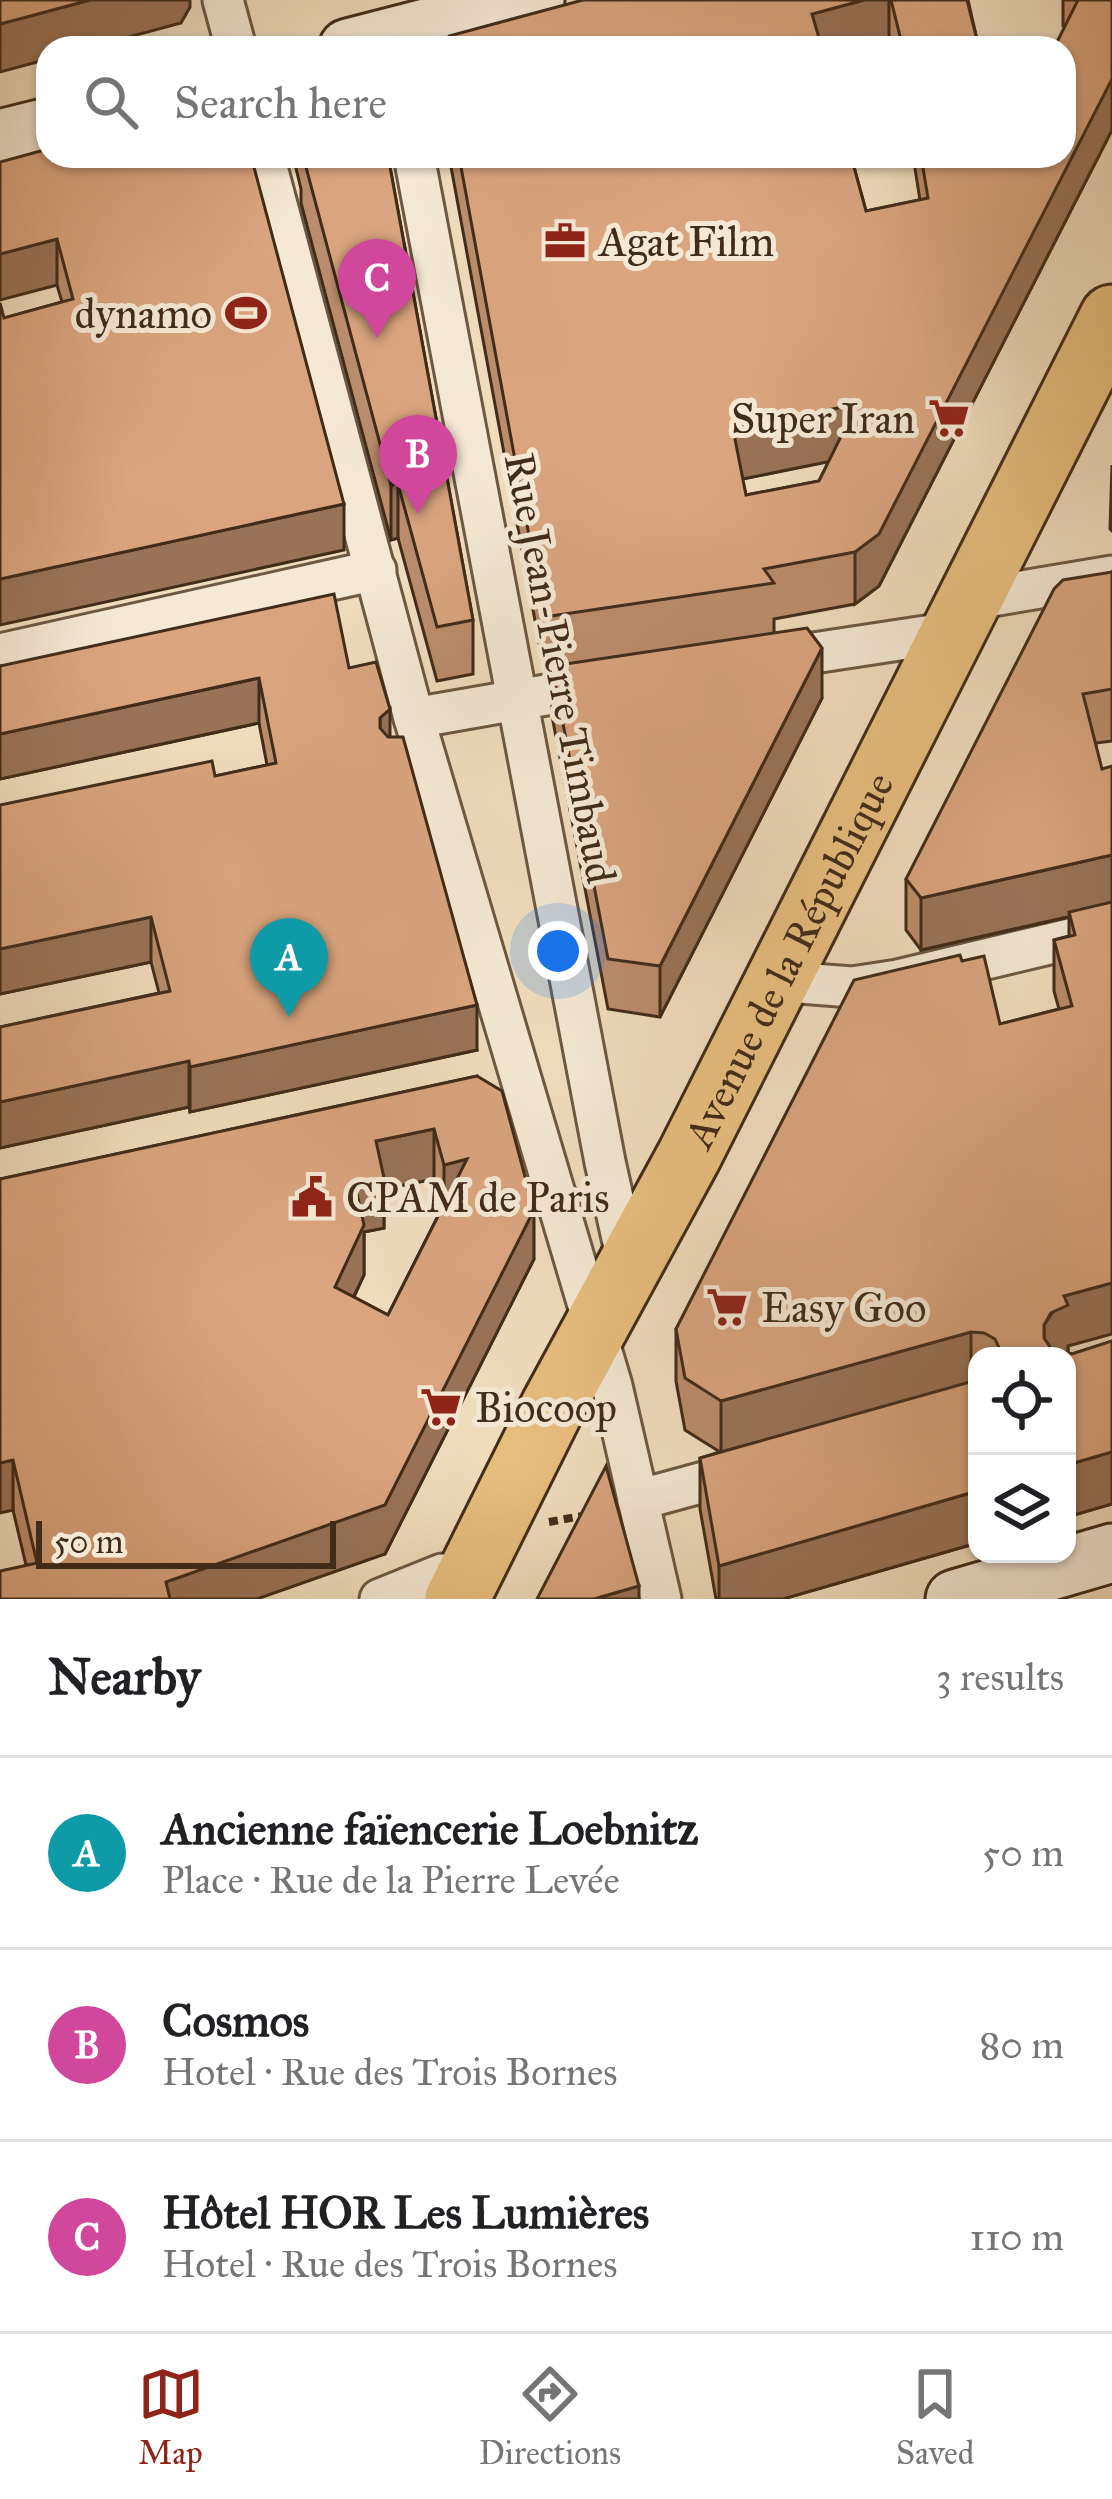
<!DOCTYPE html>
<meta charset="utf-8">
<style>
:root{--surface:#fff;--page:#f2f2f2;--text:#202124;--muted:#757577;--line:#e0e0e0;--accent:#8f2418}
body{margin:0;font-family:"IM FELL Great Primer",serif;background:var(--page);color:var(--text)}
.controls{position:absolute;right:36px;bottom:36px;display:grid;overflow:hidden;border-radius:24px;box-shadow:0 3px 9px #0004}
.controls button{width:108px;height:108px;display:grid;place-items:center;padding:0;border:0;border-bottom:3px solid var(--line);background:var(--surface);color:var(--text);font:60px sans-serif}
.scale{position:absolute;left:36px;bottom:30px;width:300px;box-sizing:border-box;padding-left:12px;border:6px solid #412c1a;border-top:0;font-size:33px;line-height:42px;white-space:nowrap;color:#412c1a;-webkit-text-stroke:9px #f5e9d5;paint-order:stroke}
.you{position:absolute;left:558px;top:951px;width:42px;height:42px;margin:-30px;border:9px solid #fff;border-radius:50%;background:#1a73e8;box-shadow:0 0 0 18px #1a73e833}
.badge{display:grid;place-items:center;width:78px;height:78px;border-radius:50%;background:var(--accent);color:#fff;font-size:39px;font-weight:700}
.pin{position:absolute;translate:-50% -99px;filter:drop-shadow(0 3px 6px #0008)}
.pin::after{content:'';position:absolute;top:63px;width:42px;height:36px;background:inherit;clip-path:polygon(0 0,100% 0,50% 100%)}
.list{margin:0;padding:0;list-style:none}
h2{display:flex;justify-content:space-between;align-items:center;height:156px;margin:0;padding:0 48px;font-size:51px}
h2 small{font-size:39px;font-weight:400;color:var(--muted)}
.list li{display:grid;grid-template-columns:78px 1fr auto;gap:36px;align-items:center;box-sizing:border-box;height:192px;padding:0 48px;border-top:3px solid var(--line)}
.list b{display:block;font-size:45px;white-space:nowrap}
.list p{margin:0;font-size:39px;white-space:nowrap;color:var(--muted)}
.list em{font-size:39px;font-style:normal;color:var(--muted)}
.icon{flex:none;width:66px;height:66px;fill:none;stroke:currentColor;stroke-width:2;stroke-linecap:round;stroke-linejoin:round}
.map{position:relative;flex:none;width:1112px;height:1599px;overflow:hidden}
.search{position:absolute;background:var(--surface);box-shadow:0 3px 9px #0004;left:36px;right:36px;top:36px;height:132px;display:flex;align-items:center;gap:30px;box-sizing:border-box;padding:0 42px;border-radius:36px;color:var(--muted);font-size:45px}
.sheet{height:732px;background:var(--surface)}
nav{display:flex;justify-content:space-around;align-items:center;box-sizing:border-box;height:168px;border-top:3px solid var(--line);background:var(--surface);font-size:33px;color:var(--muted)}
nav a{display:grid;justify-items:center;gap:6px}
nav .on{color:var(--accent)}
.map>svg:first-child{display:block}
</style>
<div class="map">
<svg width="1112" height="1599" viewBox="0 0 1112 1599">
<rect width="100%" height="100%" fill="#f0ddbe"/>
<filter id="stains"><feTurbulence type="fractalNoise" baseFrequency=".00167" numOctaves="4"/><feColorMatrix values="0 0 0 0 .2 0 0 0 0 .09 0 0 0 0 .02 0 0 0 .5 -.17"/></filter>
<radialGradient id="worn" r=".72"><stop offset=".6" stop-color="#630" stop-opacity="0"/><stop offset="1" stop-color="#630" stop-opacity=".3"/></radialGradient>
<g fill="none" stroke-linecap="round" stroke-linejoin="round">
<!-- street casing -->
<g stroke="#6d5843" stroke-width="45">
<g id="street">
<path d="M223,0l13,48"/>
<path d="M264,156l150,562 198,668 49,213"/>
<path d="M414,156l191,1006 24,107"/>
<path d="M968,600l144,-24"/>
<path d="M0,654l376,-84"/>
<path d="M774,659l178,-27"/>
<path d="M414,718l189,-33"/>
<path d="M774,981l78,6 46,-7 214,-51"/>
<path d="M638,1500l110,-30"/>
<path d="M380,1599l62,-25 22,11"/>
</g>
</g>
<!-- secondary casing -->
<g stroke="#412c1a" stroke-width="63">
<g id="secondary">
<path d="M348,48l187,-48"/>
<path d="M0,139l48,-12"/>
<path d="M955,1599l157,-46"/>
</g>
</g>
<!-- primary casing -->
<g stroke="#412c1a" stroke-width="69">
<g id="primary">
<path id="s1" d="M457,1599l96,-193 136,-250 423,-839"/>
</g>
</g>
<!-- path -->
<path stroke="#412c1a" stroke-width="8" stroke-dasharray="9 6" stroke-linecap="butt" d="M549,1522l38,-7"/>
<!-- street -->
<use href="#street" stroke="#f5e9d5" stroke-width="39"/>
<!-- secondary -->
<use href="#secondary" stroke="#f5e9d5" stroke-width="57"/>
<!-- primary -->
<use href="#primary" stroke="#e8be7f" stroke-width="63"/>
</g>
<!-- wall -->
<g fill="#bb8d6c" stroke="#412c1a" stroke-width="3" fill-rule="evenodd">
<path d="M583,0h385l11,48h-89l-1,-3z"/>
<path d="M1063,0h49v130l-233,456 -24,18 -81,15v14l48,65 -162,319 -52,-8 -56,-293v-48l-8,1 -95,-513h402l15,55 54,-11 -7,-44h151l1,-129 -2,-1zM829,461l-10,20 -73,14 -4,-16z"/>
<path d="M293,156h95l85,464v54l-36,7 -39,-143 -7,2 -90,-337v-14z"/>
<path d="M0,162l344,388 -340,-232 58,-16 -5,-17z"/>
<path d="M1112,465v66l-2,-2z"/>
<path d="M1112,572v169l-16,2 -28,603v7l4,1 40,-13v163l-45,13v-161h-90v187l-194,56h-67l-16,-90v-51l20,-6 -35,-22 -9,-49v-52l324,-305 59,-15 -5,-18v-51l15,-4v-19l-148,33 -15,-20v-51z"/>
<path d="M0,666l349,2 41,69 87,313 -287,62 -1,-5 -189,41v-121l159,-34 -8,-31 -151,32 215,-218 52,-11 -8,-42 -259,56z"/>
<path d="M477,1076l57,183 -149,295 -359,11 -13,-55 -13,-331zM434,1179l8,29 -54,107 -34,-18 10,-22v-43l20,-4v-39z"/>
</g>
<!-- shaded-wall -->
<g fill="#987358" stroke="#412c1a" stroke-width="3">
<path d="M90,0h100v7l-9,16 -93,25h-40v11l-48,13v-48z"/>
<path d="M864,0h25v45l-11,3h-66v-34z"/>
<path d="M1112,79v51l-233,456 -24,18v-52z"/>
<path d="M57,239v46l-57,15v-46z"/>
<path d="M857,404v52l-124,25v-52z"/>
<path d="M398,484v54l-7,2v-55z"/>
<path d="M344,504v46l-344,75v-46z"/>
<path d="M822,648v50l-162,319v-51z"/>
<path d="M259,678v45l-259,56v-45z"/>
<path d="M390,709v46l-10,18v-55z"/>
<path d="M1112,855v52l-191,43v-52z"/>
<path d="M151,917v45l-151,32v-45z"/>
<path d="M477,1005v45l-287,62v-45z"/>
<path d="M189,1061v46l-189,41v-46z"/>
<path d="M434,1129v50l-50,10v39l-20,4v43l-29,61v-49l20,-102 21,-44z"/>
<path d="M467,1159l-23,55v-49z"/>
<path d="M534,1210v49l-149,295 -128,45h-91v-17z"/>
<path d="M1112,1283v51l-44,12v11l-24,-1v-31l20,-29z"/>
<path d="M971,1332v52l-250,68v-51z"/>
<path d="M1112,1452v52l-45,13v-52z"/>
<path d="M13,1460v50l-13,3v-50z"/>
<path d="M977,1491v52l-194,56h-64v-33z"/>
<path d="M639,1586v13h-45z"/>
</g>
<!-- building -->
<g fill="#d9a47e" stroke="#412c1a" stroke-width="3" fill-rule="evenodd">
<path d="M0,0h90l-90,24z"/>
<path d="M583,0h281l-52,14 10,34h-381l8,-12z"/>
<path d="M891,0h76l12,48h-76z"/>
<path d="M1078,0h34v79l-233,455 -24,18 -91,17 10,14 -230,34 -85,-461h392l15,55 62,-13 -7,-42h143v-108h-10zM857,404l-38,77 -73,14 -13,-66z"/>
<path d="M48,149v7h203l93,348 -344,75v-276l4,15 69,-19 -16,-60 -57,15v-92z"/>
<path d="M303,156h85l85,464 -36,7 -39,-143 -7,1z"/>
<path d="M1112,572v117l-29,5 19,75 10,-3v89l-191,43 -15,-19 148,-290 9,-9z"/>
<path d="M334,594l15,74 27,-6 14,47 -10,9v10l8,9h15l74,268 -287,62 -1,-6 -189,41v-75l170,-36 -19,-74 -151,32v-144l212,-44 3,15 61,-13 -17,-85 -259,56v-68z"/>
<path d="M807,628l15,20 -162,318 -52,-7 -56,-293z"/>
<path d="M1112,902v381l-48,13 4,9 -17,8 -7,12v13l7,10 21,6 40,-13v111l-45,13v-109h-67v-6l-5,-11 -11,-6 -13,-1 -250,69 -36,-23 -9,-49 178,-349 106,-25 2,6 22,-5 16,68 72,-18 -18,-66 21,-5 -6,-23z"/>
<path d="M477,1076l25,15 32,119 -149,295 -219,77 4,17h-170v-28l37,-8 -24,-103 -13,3v-284zM434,1129l10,36 23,-6 -79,156 -53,-28 29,-62 -9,-40 29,-7 -8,-37z"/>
<path d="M977,1380v111l-258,75 -19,-108z"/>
<path d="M606,1466l33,120 -45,13h-57z"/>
</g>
<!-- icons -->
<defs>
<g id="office-bare" transform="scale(3.24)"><path d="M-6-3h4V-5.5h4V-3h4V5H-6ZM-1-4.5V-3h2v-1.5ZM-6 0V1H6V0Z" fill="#8f2418" stroke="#f5e9d5" stroke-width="2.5" paint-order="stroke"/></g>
<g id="stadium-bare" transform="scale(3.24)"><path d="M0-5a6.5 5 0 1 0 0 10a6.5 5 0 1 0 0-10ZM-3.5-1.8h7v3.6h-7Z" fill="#8f2418" stroke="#f5e9d5" stroke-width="2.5" paint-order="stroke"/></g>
<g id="supermarket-bare" transform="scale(3.24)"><path d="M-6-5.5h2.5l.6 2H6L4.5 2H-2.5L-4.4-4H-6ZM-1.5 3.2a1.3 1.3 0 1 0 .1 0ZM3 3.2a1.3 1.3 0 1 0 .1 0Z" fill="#8f2418" stroke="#f5e9d5" stroke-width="2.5" paint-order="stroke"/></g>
<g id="civic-bare" transform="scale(3.24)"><path d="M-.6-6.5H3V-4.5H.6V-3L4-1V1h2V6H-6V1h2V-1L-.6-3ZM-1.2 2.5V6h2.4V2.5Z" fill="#8f2418" stroke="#f5e9d5" stroke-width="2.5" paint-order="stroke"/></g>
</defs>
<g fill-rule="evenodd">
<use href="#office-bare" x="565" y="241"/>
<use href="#stadium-bare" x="246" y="313"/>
<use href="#supermarket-bare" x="949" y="418"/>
<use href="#civic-bare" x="312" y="1197"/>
<use href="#supermarket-bare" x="727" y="1307"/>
<use href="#supermarket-bare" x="441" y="1407"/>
</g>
<g text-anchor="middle" stroke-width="10" stroke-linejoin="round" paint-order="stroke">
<!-- poi labels -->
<g font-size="42" fill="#412c1a" stroke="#f5e9d5" text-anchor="start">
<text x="599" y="256">Agat Film</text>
<text x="212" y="328" text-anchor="end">dynamo</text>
<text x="915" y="433" text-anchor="end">Super Iran</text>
<text x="346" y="1212">CPAM de Paris</text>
<text x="761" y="1322">Easy Goo</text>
<text x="475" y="1422">Biocoop</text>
</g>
<!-- street labels -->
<g font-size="42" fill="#412c1a" stroke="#f5e9d5">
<text transform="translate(561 668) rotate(79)" y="15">Rue Jean-Pierre Timbaud</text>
<text dy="15" stroke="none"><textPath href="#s1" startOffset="720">Avenue de la République</textPath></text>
</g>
</g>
<rect width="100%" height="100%" filter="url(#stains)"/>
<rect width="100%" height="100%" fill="url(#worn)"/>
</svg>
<div class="controls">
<button><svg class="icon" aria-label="locate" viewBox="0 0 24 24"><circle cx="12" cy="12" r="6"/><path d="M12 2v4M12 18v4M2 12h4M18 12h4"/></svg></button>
<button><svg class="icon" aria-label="layers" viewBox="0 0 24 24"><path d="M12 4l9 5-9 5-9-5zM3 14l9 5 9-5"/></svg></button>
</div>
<div class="scale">50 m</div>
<div class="you"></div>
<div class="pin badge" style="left:289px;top:1017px;background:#0f9aa8">A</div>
<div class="pin badge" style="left:418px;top:514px;background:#d1479c">B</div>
<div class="pin badge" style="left:377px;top:338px;background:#d1479c">C</div>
<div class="search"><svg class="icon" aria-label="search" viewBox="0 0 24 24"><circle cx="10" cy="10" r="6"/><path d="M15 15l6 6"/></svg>Search here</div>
</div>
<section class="sheet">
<h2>Nearby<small>3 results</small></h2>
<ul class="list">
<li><span class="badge" style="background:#0f9aa8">A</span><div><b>Ancienne faïencerie Loebnitz</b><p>Place · Rue de la Pierre Levée</p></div><em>50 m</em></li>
<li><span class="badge" style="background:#d1479c">B</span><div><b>Cosmos</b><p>Hotel · Rue des Trois Bornes</p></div><em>80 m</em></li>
<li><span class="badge" style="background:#d1479c">C</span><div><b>Hôtel HOR Les Lumières</b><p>Hotel · Rue des Trois Bornes</p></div><em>110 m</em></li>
</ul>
</section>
<nav>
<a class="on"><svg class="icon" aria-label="map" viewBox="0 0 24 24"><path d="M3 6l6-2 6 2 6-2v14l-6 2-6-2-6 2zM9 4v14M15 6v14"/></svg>Map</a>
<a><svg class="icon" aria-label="directions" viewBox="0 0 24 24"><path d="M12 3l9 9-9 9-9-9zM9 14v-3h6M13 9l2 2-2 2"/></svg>Directions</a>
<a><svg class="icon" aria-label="saved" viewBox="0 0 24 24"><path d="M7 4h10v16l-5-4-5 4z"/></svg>Saved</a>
</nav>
